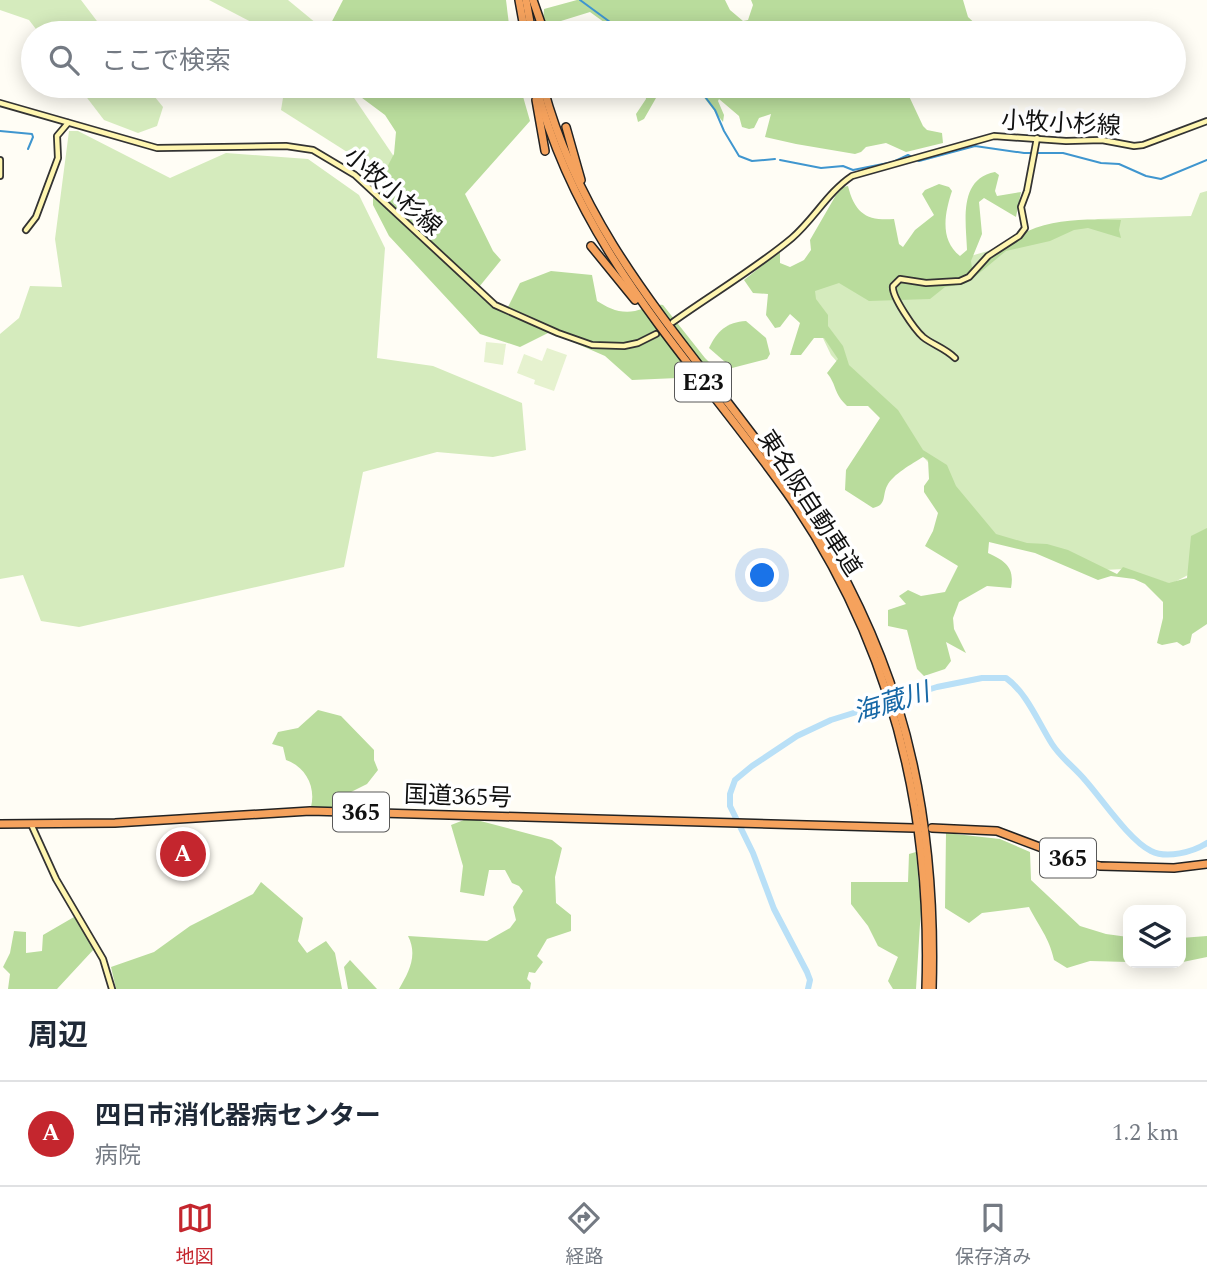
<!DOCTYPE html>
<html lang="ja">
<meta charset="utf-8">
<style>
:root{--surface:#fff;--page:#f2f2f3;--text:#1f2937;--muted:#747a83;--line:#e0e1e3;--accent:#c4262e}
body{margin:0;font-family:Spectral,"Noto Sans JP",serif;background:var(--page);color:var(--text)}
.controls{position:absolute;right:21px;bottom:21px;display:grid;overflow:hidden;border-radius:14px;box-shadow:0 4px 18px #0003}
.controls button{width:63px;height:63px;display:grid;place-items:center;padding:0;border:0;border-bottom:2px solid var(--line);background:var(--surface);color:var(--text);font:35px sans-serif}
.you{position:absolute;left:763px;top:576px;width:24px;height:24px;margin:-18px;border:5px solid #fff;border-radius:50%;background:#1a73e8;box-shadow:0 0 0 10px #1a73e833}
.badge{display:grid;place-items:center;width:46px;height:46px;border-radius:50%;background:var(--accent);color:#fff;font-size:23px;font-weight:700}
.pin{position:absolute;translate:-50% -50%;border:4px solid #fff;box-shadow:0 2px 7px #0006}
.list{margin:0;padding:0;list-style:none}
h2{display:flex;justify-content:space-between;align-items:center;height:91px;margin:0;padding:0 28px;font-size:30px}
h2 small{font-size:23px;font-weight:400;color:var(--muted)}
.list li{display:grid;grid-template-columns:46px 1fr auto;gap:21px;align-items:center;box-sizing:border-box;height:105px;padding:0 28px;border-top:2px solid var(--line)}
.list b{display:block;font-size:26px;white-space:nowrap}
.list p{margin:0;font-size:23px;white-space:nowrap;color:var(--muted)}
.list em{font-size:23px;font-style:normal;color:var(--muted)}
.icon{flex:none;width:38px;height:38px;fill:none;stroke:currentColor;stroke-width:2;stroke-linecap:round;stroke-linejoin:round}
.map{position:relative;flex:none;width:1207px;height:989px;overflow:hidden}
.search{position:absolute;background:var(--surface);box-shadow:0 4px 18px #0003;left:21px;right:21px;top:21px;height:77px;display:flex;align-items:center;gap:18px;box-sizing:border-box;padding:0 24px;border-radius:38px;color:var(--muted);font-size:26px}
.sheet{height:196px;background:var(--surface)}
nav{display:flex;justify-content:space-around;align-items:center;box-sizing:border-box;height:98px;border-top:2px solid var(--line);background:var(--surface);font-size:19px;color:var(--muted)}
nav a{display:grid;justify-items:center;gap:4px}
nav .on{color:var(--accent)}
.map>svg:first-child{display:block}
</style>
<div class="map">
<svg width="1207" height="989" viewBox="0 0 1207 989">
<rect width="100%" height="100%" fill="#fffdf5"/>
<!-- green -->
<g fill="#d5ebbd">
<path d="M0,0h81l25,33h-67l-10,-13 -29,-10z"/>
<path d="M209,0h79l40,33h-56z"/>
<path d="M78,86h68l17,21 -6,19 -19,7 -34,-13z"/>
<path d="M285,86h61l53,78 -11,14 -107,-68z"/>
<path d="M69,131h9l92,47 56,-25 82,6 51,36 26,53 -8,110 56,8 89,37 4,47 -33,7 -56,-5 -74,20 -19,95 -265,60 -38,-6 -18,-46 -23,4v-245l19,-16 11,-32 32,1 -7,-48z"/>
<path d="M1207,191v343l-19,41 -17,9 -46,-15 -22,1 -108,-34 -164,-181 -29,-61 27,-27 114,-3 155,-45 93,-3 9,-23z"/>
</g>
<!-- forest -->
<g fill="#b9dc9c">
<path d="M343,0h163l4,33h-184z"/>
<path d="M577,0h148l5,10 13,11 5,-1 5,-15 -2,-5h212l5,17 12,11 -4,5 -12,-3 -1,3h-344l-29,-21 -42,13 -5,-2 1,-14z"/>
<path d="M346,86h174l10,35 -65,73 28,57 8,9 -26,32 17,15 13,6 15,-30 31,-12 41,4 5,26c11,7 23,13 38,10 10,-2 17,-7 28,-6l42,53 18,18 -91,4 -27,-24 -55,-24 -30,15 -40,-13 -91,-98 -16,-31v-11l21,-40 2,-22 -11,-17z"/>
<path d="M644,86h8l4,12 -12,21 -6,3 -2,-8 10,-15z"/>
<path d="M695,86h217l-4,8 15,32 4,4 15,3 1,10 -37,9 -20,-9 -20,4 -5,5 -6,2 -59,-10 -31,-7 6,-23 -12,4 -5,10 -5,1 -7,-2 -3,-11 -20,-17 -1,2 6,14 -1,7z"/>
<path d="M995,172l4,3 -4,16 2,5 24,-4 -5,25 -32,-19 -5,4 3,32 -11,27 1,7c18,-12 37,-27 56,-37 28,-13 63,-12 93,-11l-2,10 2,8 -33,-10 -14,2 -24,11 -44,10 -35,29 -7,4 -19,3 -15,12 -61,2 -30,-18 -24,8 1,8 12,16v11l15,20 6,19 49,45 25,40 24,15 9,21 40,48 31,9 20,1 21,6 49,24 6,-7 46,16 18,-5 4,-42 16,-8v96l-15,10 -2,9 -7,3 -6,-4 -15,3 -5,-2 6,-25v-16l-18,-18 -11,-5 -23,-3 -13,4 -63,-27 -46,-11 -1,11c17,8 27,14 23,35l-24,-2 -28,16 -6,16 1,11 12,24 -20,-11 5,19 -6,8 -21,7 -7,-7 -10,-39 -19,-4v-16l18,-6 -7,-8 9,-6 13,6 24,-4 13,-26 -33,-20 8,-15 5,-18 -14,-21v-6l5,-7 -1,-19 -5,-3c-11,7 -30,17 -36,29 -5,10 0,19 -14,22l-28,-18 1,-20 34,-52 -12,-12h-21c-14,-13 -10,-21 -20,-33l11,-14 -14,-21h-10l-13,17h-11l10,-32 -10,-9 -10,13 -5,1 -9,-13 2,-21 -15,-1 -9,-13 36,-29v12l10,4 14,-7 7,-10 -1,-10 26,-45 7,-8 5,-1c7,28 19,35 46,33l5,25 4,3 12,-17 19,-15 -12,-21 3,-4 14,-6 10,3 3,4c-7,21 -13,49 8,65l7,-6c-1,-28 -9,-71 28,-78z"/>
<path d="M746,321l20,17 4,16 -3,5 -35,9 -23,-20c8,-17 18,-26 37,-27z"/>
<path d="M318,710l23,6 33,34v10l4,10 -11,14 -20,10 -6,14 -30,-1c5,-20 -5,-40 -25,-47l-3,-13 -11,-3 6,-12 20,-4z"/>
<path d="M469,818l83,22 10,8 -7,29 1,26 15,12v16l-24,8 -10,17 6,6 -8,11 -6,-1 -2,7 4,4 -1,6h-131c10,-17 19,-34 9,-53l79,5 23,-13 6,-8 -3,-13 10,-16 -4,-5 -7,-3 -7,-13h-16l-5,26 -24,-4 3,-26 -12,-41z"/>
<path d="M946,833l54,6 30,13 1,28 49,46 26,8 22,3v25l-38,-1 -23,7 -13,-8c-5,-23 -15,-33 -25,-53l-47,6 -13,10 -24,-15z"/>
<path d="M916,852l5,56 -5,81h-23l-5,-8 10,-24 -20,-11 -10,-20 -17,-22v-22h57l1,-28z"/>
<path d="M261,882l42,36 -5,23 9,12 19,-12 9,12 7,36h-226l-5,-22 43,-15 36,-26 63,-32z"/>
<path d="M74,917l21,31 -38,41h-49l2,-15 -7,-7 7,-14 4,-22 12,1v21l16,-2 1,-16z"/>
<path d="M1207,936v21l-53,11 -23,-5h50v-25z"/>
<path d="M350,960l27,29h-29l-4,-22z"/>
</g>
<!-- pitch -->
<g fill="#e6f2cf">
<path d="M486,342l20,2 -3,21 -19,-3z"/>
<path d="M547,348l20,7 -13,36 -20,-7 1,-4 -18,-7 7,-19 18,7z"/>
</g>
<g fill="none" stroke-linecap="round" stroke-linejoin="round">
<!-- stream -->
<g stroke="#3f96cf" stroke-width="2">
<path d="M580,0l45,33"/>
<path d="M697,86l18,24 9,21 15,25 13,5 23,-2"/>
<path d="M0,131l32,3 1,3 -5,12"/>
<path d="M780,160l41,8 22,-2 10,4 40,-8 15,-7 11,6 56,-15 49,7h39l38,10 18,1 27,12 15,3 46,-19"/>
</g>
<!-- river -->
<path stroke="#b9e0f7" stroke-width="6" d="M808,989l2,-9 -3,-8 -33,-63 -21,-56 -23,-47v-12l5,-14 17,-14 45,-30 34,-16 106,-33 45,-9h24c21,15 32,44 46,66 9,14 22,23 33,36 17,19 44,60 66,71 16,8 42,1 56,-8"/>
<!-- secondary casing -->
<g stroke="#333" stroke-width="8">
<g id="secondary">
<path d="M0,103l157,45 129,-2 27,4 42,25 140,130 63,28 34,12 32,1 14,-3 18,-9"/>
<path d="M0,160v16"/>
<path d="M26,230l10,-13 22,-59 -1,-22 11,-13"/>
<path d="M673,322c39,-28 82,-53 119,-84 22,-19 36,-46 60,-62l142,-40 72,5 36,-1 32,6 9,-1 64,-24"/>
<path d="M955,358c-10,-10 -22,-13 -32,-21 -8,-7 -32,-41 -30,-51l7,-7 26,4 34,-2 9,-4 19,-21 31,-20 6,-8 -4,-21 6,-16 10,-53"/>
<path d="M31,824l25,55 47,80 9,30"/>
</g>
</g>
<!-- highway casing -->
<g stroke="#222" stroke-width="10">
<g id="highway">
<path d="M519,0l6,33"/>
<path d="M526,0l6,33"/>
<path d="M533,0l9,26"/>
<path d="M536,86c44,167 154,271 251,407 104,149 145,316 139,496"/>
<path d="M543,86c40,150 135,247 224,368 123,168 171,326 165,535"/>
<path d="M536,100l9,51"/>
<path d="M566,127l15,53"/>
<path d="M591,246l44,54"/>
<path d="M0,824l115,-1 195,-12 604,17"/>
<path d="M932,828l65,3 77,29 26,6 74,2 33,-4"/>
</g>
</g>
<!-- secondary -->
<use href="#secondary" stroke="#fff6b0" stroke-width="4.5"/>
<!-- highway -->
<use href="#highway" stroke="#f5a25d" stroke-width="7"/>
</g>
<g text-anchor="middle" stroke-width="7" stroke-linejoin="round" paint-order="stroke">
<!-- shield labels -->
<g fill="#fff" stroke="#585858" stroke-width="2">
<rect x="675" y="362.5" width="56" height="39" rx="5"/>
<rect x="333" y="792.5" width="56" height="39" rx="5"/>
<rect x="1040" y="838.5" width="56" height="39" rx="5"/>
</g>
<g font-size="23" font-weight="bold" fill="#111">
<text x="703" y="390">E23</text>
<text x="361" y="820">365</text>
<text x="1068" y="866">365</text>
</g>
<!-- street labels -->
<g font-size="24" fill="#111" stroke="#fff">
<text transform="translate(1061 123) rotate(3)" y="8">小牧小杉線</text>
<text transform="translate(393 191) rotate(41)" y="8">小牧小杉線</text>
<text transform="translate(810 503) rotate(57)" y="8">東名阪自動車道</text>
<text transform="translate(458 796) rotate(2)" y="8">国道365号</text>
</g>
<!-- water labels -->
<g font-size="26" font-style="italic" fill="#1768a6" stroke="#fff">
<text transform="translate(891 702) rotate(-17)" y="9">海蔵川</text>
</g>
</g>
</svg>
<div class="controls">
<button><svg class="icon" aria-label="layers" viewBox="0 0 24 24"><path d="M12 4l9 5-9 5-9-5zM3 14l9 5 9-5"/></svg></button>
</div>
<div class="you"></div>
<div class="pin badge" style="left:183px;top:854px">A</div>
<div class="search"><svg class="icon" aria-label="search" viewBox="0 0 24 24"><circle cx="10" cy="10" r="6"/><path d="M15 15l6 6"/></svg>ここで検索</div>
</div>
<section class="sheet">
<h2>周辺<small></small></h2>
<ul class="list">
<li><span class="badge">A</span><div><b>四日市消化器病センター</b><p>病院</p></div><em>1.2 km</em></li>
</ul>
</section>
<nav>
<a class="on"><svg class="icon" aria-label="map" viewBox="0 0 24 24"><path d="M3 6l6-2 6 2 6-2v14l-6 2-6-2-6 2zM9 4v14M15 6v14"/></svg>地図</a>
<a><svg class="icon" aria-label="directions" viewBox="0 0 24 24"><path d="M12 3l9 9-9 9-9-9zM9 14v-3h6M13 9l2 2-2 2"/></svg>経路</a>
<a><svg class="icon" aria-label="saved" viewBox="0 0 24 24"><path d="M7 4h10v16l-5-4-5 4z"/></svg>保存済み</a>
</nav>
